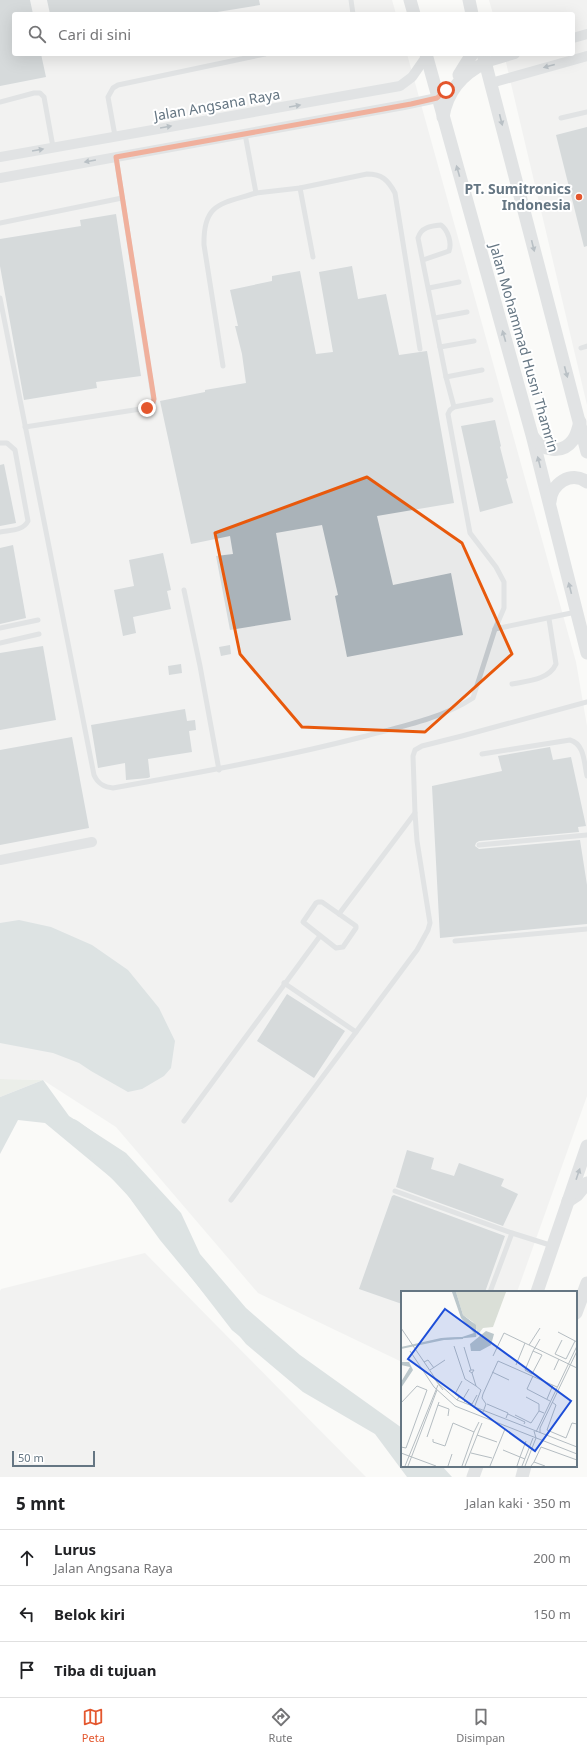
<!DOCTYPE html>
<html lang="id">
<meta charset="utf-8">
<style>
:root{--surface:#fff;--page:#f2f2f2;--text:#202124;--muted:#757577;--line:#e0e0e0;--accent:#e4572e}
body{margin:0;font-family:"Noto Sans",sans-serif;background:var(--page);color:var(--text)}
.scale{position:absolute;left:12px;bottom:10px;width:83px;box-sizing:border-box;padding-left:4px;border:2px solid #657683;border-top:0;font-size:11px;line-height:14px;white-space:nowrap;color:#657683;-webkit-text-stroke:3px #fff;paint-order:stroke}
.stop{position:absolute;width:12px;height:12px;margin:-9px;border:3px solid #e4572e;border-radius:50%;background:#fff}
.stop.end{background:#e4572e;border-color:#fff;box-shadow:0 1px 4px #0008}
.list{margin:0;padding:0;list-style:none}
h2{display:flex;justify-content:space-between;align-items:center;height:52px;margin:0;padding:0 16px;font-size:17px}
h2 small{font-size:13px;font-weight:400;color:var(--muted)}
.list li{display:grid;grid-template-columns:26px 1fr auto;gap:12px;align-items:center;box-sizing:border-box;height:56px;padding:0 16px;border-top:1px solid var(--line)}
.list b{display:block;font-size:15px;white-space:nowrap}
.list p{margin:0;font-size:13px;white-space:nowrap;color:var(--muted)}
.list em{font-size:13px;font-style:normal;color:var(--muted)}
.icon{flex:none;width:22px;height:22px;fill:none;stroke:currentColor;stroke-width:2;stroke-linecap:round;stroke-linejoin:round}
.map{position:relative;flex:none;width:587px;height:1477px;overflow:hidden}
.search{position:absolute;background:var(--surface);box-shadow:0 4px 16px #0002;left:12px;right:12px;top:12px;height:44px;display:flex;align-items:center;gap:10px;box-sizing:border-box;padding:0 14px;border-radius:4px;color:var(--muted);font-size:15px}
.sheet{height:220px;background:var(--surface)}
nav{display:flex;justify-content:space-around;align-items:center;box-sizing:border-box;height:56px;border-top:1px solid var(--line);background:var(--surface);font-size:11px;color:var(--muted)}
nav a{display:grid;justify-items:center;gap:2px}
nav .on{color:var(--accent)}
.map>svg:first-child{display:block}
</style>
<div class="map">
<svg width="587" height="1477" viewBox="0 0 587 1477">
<rect width="100%" height="100%" fill="#fafaf8"/>
<!-- built -->
<g fill="#e8e9e9">
<path d="M0,0h392l4,14h-382v40h393l169,608 11,64v370l-70,196h-115v70l-144,-69 -142,-166 -73,-47 -43,-1z"/>
<path d="M489,0h98v405l-83,-351h69v-40h-80z"/>
<path d="M145,1253l221,224h-366v-186l1,-2z"/>
</g>
<!-- green -->
<path fill="#dadfd7" d="M0,1079l43,1 -43,17z"/>
<!-- water -->
<g fill="#bbc7cb">
<path d="M19,920l32,7 41,18 36,25 31,38 16,33 -4,27 -7,8 -22,13 -14,3 -37,-21 -12,-8 -26,-10 -53,-10v-120z"/>
<path d="M43,1080l26,36 57,37 55,60 19,41 46,54 54,47 102,73v38h40l10,11h-45l-32,-43 -72,-42 -57,-48 -86,-104 -39,-54 -76,-63 -27,-3 -18,34v-57z"/>
</g>
<g fill="none" stroke-linecap="round" stroke-linejoin="round">
<!-- river -->
<path stroke="#bbc7cb" stroke-width="20" d="M72,1129l22,16 44,47 101,131 21,17"/>
</g>
<!-- building -->
<g fill="#aab3b9">
<path d="M0,0h30l3,14h-19v40h27l5,23 -46,9z"/>
<path d="M47,0h212l1,5 -55,9h-155z"/>
<path d="M587,127v119l-3,1 -28,-112z"/>
<path d="M116,214l25,162 -45,6 1,6 -73,12 -24,-134v-27l81,-13 -1,-6z"/>
<path d="M352,266l6,33 28,-5 13,61 28,-4 27,152 -77,13 16,69 58,-12 12,62 -116,22 -12,-61 3,-1 -16,-70 -46,8 15,87 -61,10 -14,-74 17,-2 -3,-18 -39,8 -31,-143 45,-9v-2l41,-7 -4,-29 -7,-28h3l-8,-36 42,-9v-5l28,-5 16,83 17,-2 -14,-80z"/>
<path d="M495,420l6,26 -1,1 8,31 -2,1 7,24 -33,9 -19,-86z"/>
<path d="M4,464l12,59 -16,3v-61z"/>
<path d="M13,545l13,73 -26,6v-76z"/>
<path d="M163,553l8,37 -4,1 4,18 -38,8 3,16 -13,3 -9,-46 20,-4 -5,-26z"/>
<path d="M230,645l1,9 -10,2 -2,-9z"/>
<path d="M43,646l13,74 -56,10v-77z"/>
<path d="M181,664l1,9 -13,2 -1,-9z"/>
<path d="M185,709l2,12 8,-1 1,10 -7,1 3,21 -44,7 2,18 -2,1 -22,2 -1,-17 -27,5 -7,-43z"/>
<path d="M72,737l17,91 -89,17v-95z"/>
<path d="M550,747l3,13 18,-3 15,69 -8,1 1,5 -100,9 -3,2 -1,3 4,3 101,-9 7,45v39l-147,14 -8,-152 70,-15 -4,-15z"/>
<path d="M287,994l58,37 -31,47 -57,-37z"/>
<path d="M407,1150l27,8 -3,11 23,7 5,-13 45,16 -3,7 17,8 -15,32 -107,-39z"/>
<path d="M394,1195l111,41 -20,56h-83v12l-43,-15 33,-93z"/>
</g>
<g fill="none" stroke-linecap="round" stroke-linejoin="round">
<!-- service -->
<g stroke="#c3c8cc" stroke-width="5">
<path d="M351,0l2,14"/>
<path d="M0,102l34,-9h6l4,4 9,50"/>
<path d="M561,118l26,-6"/>
<path d="M245,134l11,59 44,-5 67,-14c15,0 21,6 28,19l25,156"/>
<path d="M115,136l-7,-39 5,-9 5,-3 147,-31"/>
<path d="M300,188l13,69"/>
<path d="M0,223l122,-25"/>
<path d="M423,260l26,-9c3,-8 -1,-21 -8,-26 -10,1 -20,2 -23,13l28,139 8,30"/>
<path d="M429,288l30,-6"/>
<path d="M0,298l94,477c4,9 10,12 19,13 84,-15 167,-30 249,-51 37,-10 79,-18 111,-39l22,-69 81,-17"/>
<path d="M435,318l32,-6"/>
<path d="M440,347l34,-6"/>
<path d="M581,348l6,-2"/>
<path d="M223,366l-19,-121c-1,-43 18,-41 52,-52"/>
<path d="M446,377l36,-7"/>
<path d="M491,400l-37,7 -4,3 -2,4 22,119 26,34 8,15v26l-9,21"/>
<path d="M25,427l122,-19 7,-6 -38,-245"/>
<path d="M0,443h7l8,7 13,71c-5,10 -18,9 -28,11"/>
<path d="M184,590l16,76 19,104"/>
<path d="M0,628l38,-8"/>
<path d="M0,643l39,-9"/>
<path d="M512,684c15,-3 37,-4 44,-20l-7,-45"/>
<path d="M482,754l88,-14c15,4 14,24 17,36"/>
<path d="M415,813l-2,-57 2,-6 7,-4 40,-10 125,-34"/>
<path d="M479,845l108,-10"/>
<path d="M318,902h4l34,24v2l-13,19 -7,1 -33,-26 13,-19z"/>
<path d="M455,941l132,-12"/>
<path d="M284,983l72,49"/>
<path d="M184,1121l136,-185"/>
<path d="M395,1191l117,42 41,13"/>
<path d="M231,1200l186,-250 11,-20 2,-7 -13,-82 -2,-28 -76,101"/>
<path d="M490,1292l22,-59"/>
</g>
<!-- minor -->
<g stroke="#c3c8cc" stroke-width="10">
<path d="M573,38l14,-4"/>
<path d="M485,63l30,-9"/>
<path d="M491,83l96,-27"/>
<path d="M0,157l400,-71 12,-9 14,-20"/>
<path d="M0,178l404,-73 33,-7"/>
<path d="M0,860l92,-18"/>
</g>
<!-- tertiary -->
<g stroke="#c3c8cc" stroke-width="13">
<path d="M410,0l4,14"/>
<path d="M469,0l3,14"/>
<path d="M426,54l106,381 55,218"/>
<path d="M483,54l104,398"/>
<path d="M459,75l13,-21"/>
<path d="M443,117c4,-25 19,-43 42,-54"/>
<path d="M533,437c9,14 29,18 40,3 4,-5 5,-12 7,-18"/>
<path d="M550,502c1,-18 21,-32 37,-20"/>
<path d="M568,1201l9,-6 10,-12"/>
<path d="M537,1292l50,-146"/>
<path d="M576,1313l11,-30"/>
<path d="M473,1477l4,-11"/>
<path d="M522,1477l3,-11"/>
</g>
</g>
<!-- one-way arrows -->
<defs><path id="oneway-solid" d="M-6-.8H1V-3.2L6.5 0L1 3.2V.8H-6Z"/></defs>
<g fill="#6a7a87">
<use href="#oneway-solid" transform="translate(549 66) rotate(165)"/>
<use href="#oneway-solid" transform="translate(295 106) rotate(-10)"/>
<use href="#oneway-solid" transform="translate(501 120) rotate(76)"/>
<use href="#oneway-solid" transform="translate(166 127) rotate(-10)"/>
<use href="#oneway-solid" transform="translate(38 150) rotate(-10)"/>
<use href="#oneway-solid" transform="translate(90 161) rotate(170)"/>
<use href="#oneway-solid" transform="translate(458 171) rotate(-106)"/>
<use href="#oneway-solid" transform="translate(533 246) rotate(76)"/>
<use href="#oneway-solid" transform="translate(504 336) rotate(-106)"/>
<use href="#oneway-solid" transform="translate(566 372) rotate(75)"/>
<use href="#oneway-solid" transform="translate(539 462) rotate(-104)"/>
<use href="#oneway-solid" transform="translate(570 588) rotate(-104)"/>
<use href="#oneway-solid" transform="translate(578 1174) rotate(-71)"/>
</g>
<g fill="none" stroke-linecap="round" stroke-linejoin="round">
<!-- route -->
<path stroke="#e4572e" stroke-width="5" d="M147,408l5,-3 2,-6 -38,-242 295,-53 26,-6 9,-8"/>
</g>
<!-- marked area -->
<path d="M0 0H587V1477H0ZM367,477l95,66 50,111 -87,78 -123,-5 -62,-73 -25,-121z" fill="#fafaf8" fill-opacity=".55" fill-rule="evenodd"/>
<path fill="none" stroke="#e8590c" stroke-width="3" stroke-linejoin="round" d="M367,477l95,66 50,111 -87,78 -123,-5 -62,-73 -25,-121z"/>
<!-- markers -->
<circle fill="#e4572e" stroke="#fff" stroke-width="1.5" cx="579" cy="197" r="4"/>
<g text-anchor="middle" stroke-width="4" stroke-linejoin="round" paint-order="stroke">
<!-- street labels -->
<g font-size="14" fill="#657683" stroke="#fff">
<text transform="translate(217 105) rotate(-10)" y="5">Jalan Angsana Raya</text>
<text transform="translate(524 348) rotate(74)" y="5">Jalan Mohammad Husni Thamrin</text>
</g>
<!-- poi labels -->
<g font-size="14" font-weight="bold" fill="#657683" stroke="#fff" text-anchor="end">
<text x="571" y="194">PT. Sumitronics<tspan x="571" dy="16">Indonesia</tspan></text>
</g>
</g>
<!-- overview -->
<g transform="translate(401 1291)">
<rect width="176" height="176" fill="#fafaf8"/>
<path d="M55,1h50l-13,35 -10,1 -7,9 1,-6 -4,-9 -10,-7z" fill="#dadfd7"/>
<path d="M51,1h4l7,23 13,10v12l-32,3 -43,9v-2l40,-9 21,-1 12,-4 -13,-15zM85,40l8,3 -3,11 -11,6h-9l-1,-7zM0,71h8l4,8 -12,18v-6l9,-15 -9,-2z" fill="#bbc7cb"/>
<path fill="none" stroke="#bbc7cb" stroke-width="2" d="M41,48l21,-1"/>
<path fill="none" stroke="#b5bdc2" stroke-width="1" d="M0,37l38,56 18,16 120,47M157,41l19,10M128,54l11,-17M53,55l11,33 11,7 -4,-13 -3,-2 2,-1M63,56l7,23h3l-2,3M9,60l24,36 21,19 122,48M132,60l9,4 -10,19 -7,-4 8,-19 7,-12M154,63l11,5 9,-18M154,63l7,-14M92,65l11,-23 73,35M23,71l4,-2 6,8M115,74l9,-22M29,79l15,-10M153,79l5,-11M91,81l17,8M132,85l-6,13 23,12M32,86l10,13M58,106l4,2 6,-10M125,106l13,7v7M146,108l6,-14M56,109l2,-3 -4,-3 7,-13M151,111l4,3 -9,25 19,8 6,-15 5,1M0,112l16,-17 10,4 -21,58 -5,-1M62,112l2,-2 7,3 5,-9M86,113l21,9 -2,5M37,114l11,4 -1,7M73,117l7,-18 -5,-4M82,121l3,-8 -4,-6 1,-4 15,-33 59,26M107,123l17,8 -1,2M114,124l16,8 8,-12 5,2M135,141l41,-86M139,142v-5l37,-77M76,144l20,7M26,146l12,-35M32,148v3l12,4 8,-23 21,9 5,-10M102,159l17,7 -3,9M0,162l35,13M70,162l21,5M124,168l-5,-2 6,-16M133,171l7,-15 36,13M4,175l33,-81M7,175l29,-76M47,175l4,-12M61,175l12,-34M64,175l17,-43M89,175l15,-37M121,175l11,-28M124,175l11,-28 -2,-7M130,175l3,-4 11,4"/>
<path fill="#1d4ed8" fill-opacity="0.15" stroke="#1d4ed8" stroke-width="2" d="M44,18l126,92 -36,50 -127,-92z"/>
<rect width="176" height="176" fill="none" stroke="#657683" stroke-width="2"/>
</g>
</svg>
<div class="scale">50 m</div>
<div class="stop" style="left:446px;top:90px"></div>
<div class="stop end" style="left:147px;top:408px"></div>
<div class="search"><svg class="icon" aria-label="search" viewBox="0 0 24 24"><circle cx="10" cy="10" r="6"/><path d="M15 15l6 6"/></svg>Cari di sini</div>
</div>
<section class="sheet">
<h2>5 mnt<small>Jalan kaki · 350 m</small></h2>
<ul class="list">
<li><svg class="icon" aria-label="ahead" viewBox="0 0 24 24"><path d="M12 20V5M6 11l6-6 6 6"/></svg><div><b>Lurus</b><p>Jalan Angsana Raya</p></div><em>200 m</em></li>
<li><svg class="icon" aria-label="left" viewBox="0 0 24 24"><path d="M17 20v-9H6M10 6l-5 5 5 5"/></svg><div><b>Belok kiri</b></div><em>150 m</em></li>
<li><svg class="icon" aria-label="arrive" viewBox="0 0 24 24"><path d="M6 21V4h12l-3 4 3 4H6"/></svg><div><b>Tiba di tujuan</b></div></li>
</ul>
</section>
<nav>
<a class="on"><svg class="icon" aria-label="map" viewBox="0 0 24 24"><path d="M3 6l6-2 6 2 6-2v14l-6 2-6-2-6 2zM9 4v14M15 6v14"/></svg>Peta</a>
<a><svg class="icon" aria-label="directions" viewBox="0 0 24 24"><path d="M12 3l9 9-9 9-9-9zM9 14v-3h6M13 9l2 2-2 2"/></svg>Rute</a>
<a><svg class="icon" aria-label="saved" viewBox="0 0 24 24"><path d="M7 4h10v16l-5-4-5 4z"/></svg>Disimpan</a>
</nav>
